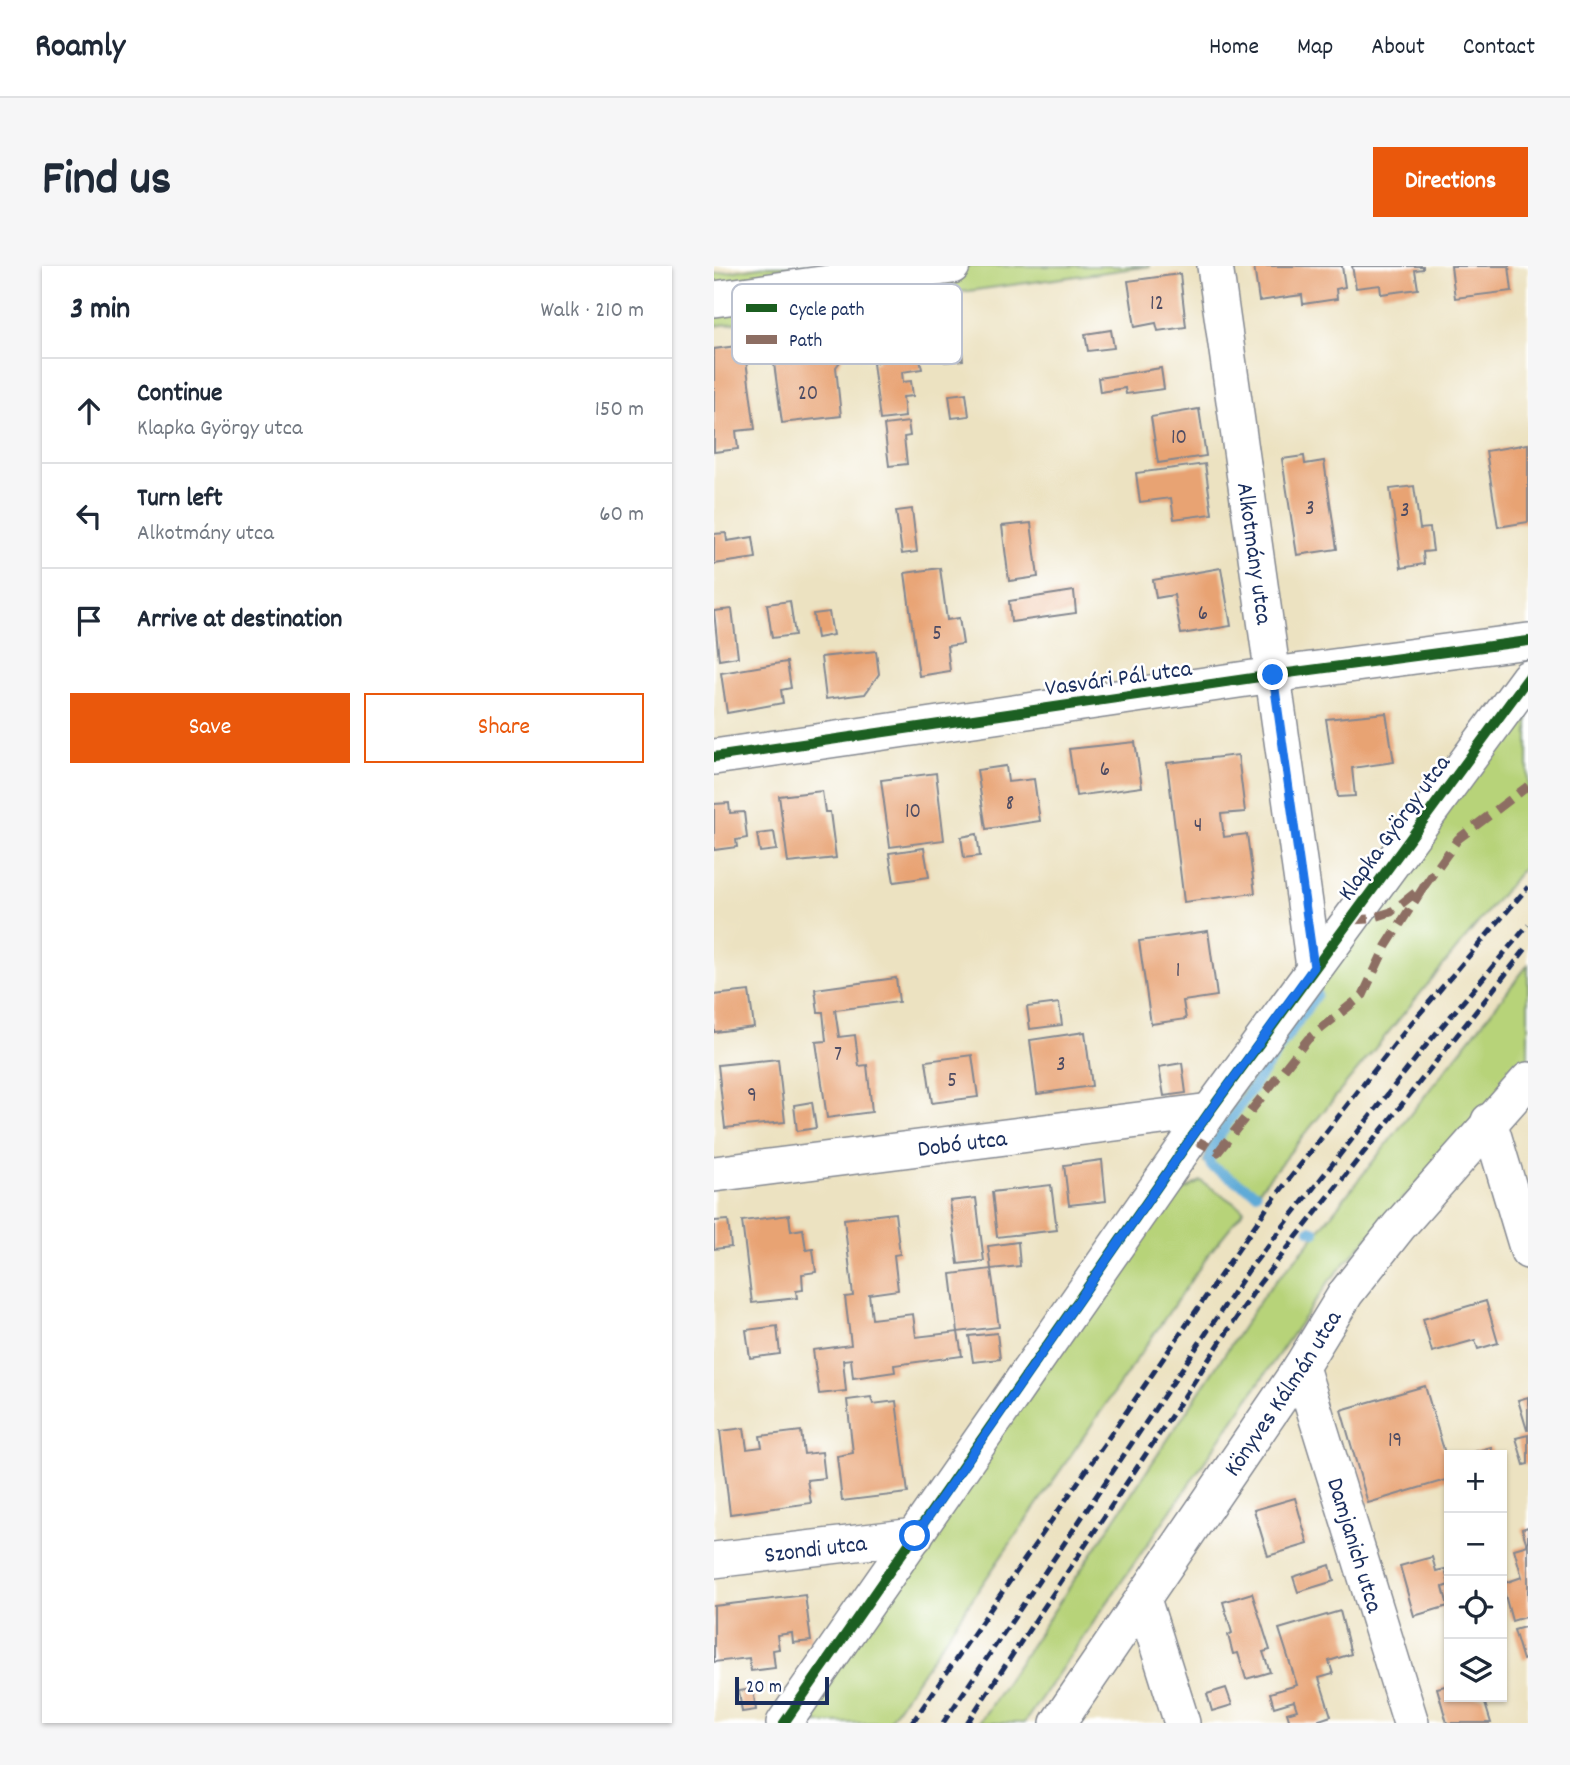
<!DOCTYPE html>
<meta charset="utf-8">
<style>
:root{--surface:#fff;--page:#f6f6f7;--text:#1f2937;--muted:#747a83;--line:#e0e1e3;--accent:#ea580c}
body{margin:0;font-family:Dekko,sans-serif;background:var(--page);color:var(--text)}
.controls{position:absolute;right:21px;bottom:21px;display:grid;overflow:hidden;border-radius:0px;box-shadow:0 2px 5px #0004}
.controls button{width:63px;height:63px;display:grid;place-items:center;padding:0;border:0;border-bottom:2px solid var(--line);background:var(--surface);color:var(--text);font:35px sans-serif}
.scale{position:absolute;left:21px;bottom:18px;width:94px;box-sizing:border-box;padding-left:7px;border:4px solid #1b2f5e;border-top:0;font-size:19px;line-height:24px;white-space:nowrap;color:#1b2f5e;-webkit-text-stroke:5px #fff;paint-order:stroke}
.stop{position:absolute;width:21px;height:21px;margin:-16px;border:5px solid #1a73e8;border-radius:50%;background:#fff}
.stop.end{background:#1a73e8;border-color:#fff;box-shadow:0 2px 7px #0008}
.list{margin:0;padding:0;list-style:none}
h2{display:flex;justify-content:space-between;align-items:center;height:91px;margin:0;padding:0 28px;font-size:30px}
h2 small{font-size:23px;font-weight:400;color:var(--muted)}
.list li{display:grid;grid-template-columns:46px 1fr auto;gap:21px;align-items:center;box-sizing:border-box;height:105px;padding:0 28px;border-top:2px solid var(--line)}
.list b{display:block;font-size:26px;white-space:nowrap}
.list p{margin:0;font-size:23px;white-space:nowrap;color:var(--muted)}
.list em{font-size:23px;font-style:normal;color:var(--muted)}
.actions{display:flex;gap:14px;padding:21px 28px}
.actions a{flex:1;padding:16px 0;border:2px solid var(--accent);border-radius:0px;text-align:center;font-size:24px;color:var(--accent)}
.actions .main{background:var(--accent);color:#fff}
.icon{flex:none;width:38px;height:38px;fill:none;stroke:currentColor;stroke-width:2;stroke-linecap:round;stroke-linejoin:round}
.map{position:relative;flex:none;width:814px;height:1457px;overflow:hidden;border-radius:0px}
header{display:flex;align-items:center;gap:42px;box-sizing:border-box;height:98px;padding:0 35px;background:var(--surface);border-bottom:2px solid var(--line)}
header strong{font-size:33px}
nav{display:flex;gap:38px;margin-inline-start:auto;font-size:24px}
.intro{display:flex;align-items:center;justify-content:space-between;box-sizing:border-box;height:168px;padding:0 42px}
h1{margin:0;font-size:49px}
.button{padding:18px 32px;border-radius:0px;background:var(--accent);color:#fff;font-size:24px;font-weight:700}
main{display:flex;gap:42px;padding:0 42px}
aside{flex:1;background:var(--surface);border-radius:0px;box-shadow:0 2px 5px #0004}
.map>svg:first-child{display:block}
</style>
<header>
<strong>Roamly</strong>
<nav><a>Home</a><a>Map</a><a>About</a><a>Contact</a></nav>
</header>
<div class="intro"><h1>Find us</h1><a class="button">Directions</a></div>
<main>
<aside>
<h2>3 min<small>Walk · 210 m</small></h2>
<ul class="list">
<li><svg class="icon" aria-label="ahead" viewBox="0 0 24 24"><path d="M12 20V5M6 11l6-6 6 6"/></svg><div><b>Continue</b><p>Klapka György utca</p></div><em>150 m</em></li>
<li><svg class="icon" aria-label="left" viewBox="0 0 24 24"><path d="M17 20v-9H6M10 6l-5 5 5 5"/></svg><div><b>Turn left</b><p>Alkotmány utca</p></div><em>60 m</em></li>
<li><svg class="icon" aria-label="arrive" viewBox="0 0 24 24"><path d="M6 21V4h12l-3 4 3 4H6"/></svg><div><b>Arrive at destination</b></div></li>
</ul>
<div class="actions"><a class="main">Save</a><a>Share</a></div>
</aside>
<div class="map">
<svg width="814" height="1457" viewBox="0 0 814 1457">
<rect width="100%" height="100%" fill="#fff"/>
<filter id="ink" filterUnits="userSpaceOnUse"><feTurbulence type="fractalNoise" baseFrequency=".0143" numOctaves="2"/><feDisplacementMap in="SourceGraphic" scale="14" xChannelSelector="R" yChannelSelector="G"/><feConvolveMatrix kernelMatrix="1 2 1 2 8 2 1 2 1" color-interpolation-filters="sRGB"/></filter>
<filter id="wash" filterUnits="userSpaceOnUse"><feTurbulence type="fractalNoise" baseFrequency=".00686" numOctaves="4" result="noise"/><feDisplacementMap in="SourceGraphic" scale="28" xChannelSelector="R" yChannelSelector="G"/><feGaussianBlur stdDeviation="1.57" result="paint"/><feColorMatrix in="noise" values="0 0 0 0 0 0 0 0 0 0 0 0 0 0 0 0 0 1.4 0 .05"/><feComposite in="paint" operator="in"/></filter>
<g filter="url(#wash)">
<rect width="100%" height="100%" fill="#ece2c1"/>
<!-- green -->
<g fill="#b7d379" stroke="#69816c" stroke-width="2">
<path d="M52,0h384l-436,60v-52z"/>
<path d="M814,426v170l-273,333 -51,-33 6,-26z"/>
<path d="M814,699v95l-198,220 -306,443h-45l287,-431 38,-43z"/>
<path d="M487,915l43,29 -33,41 -324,472h-96l363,-517z"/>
</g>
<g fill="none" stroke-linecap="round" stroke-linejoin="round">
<!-- stream -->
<g stroke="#5faad7" stroke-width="10">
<path d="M542,927l-45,-27 -2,-5 7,-20 101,-147"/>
<path d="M596,964l5,2"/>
</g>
</g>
<g id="blocks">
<!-- building -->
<g fill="#e8a373">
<path d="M540,0h88l3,21 -9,2 1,10 -34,5 -1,-9 -43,6z"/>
<path d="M638,0h71v3l-8,1 3,19 -37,5 -1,-9 -24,3z"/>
<path d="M737,0h58l3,25 -57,7z"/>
<path d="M466,8l6,53 -28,4 -2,-8 -21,4 -7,-46z"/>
<path d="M243,41l6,53 -18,2 -7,-53z"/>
<path d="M215,51l4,36 -14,2 3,14 -20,3 1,10 8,-1 2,15 -10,1 2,20 -25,3 -7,-57 5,-1 -5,-37z"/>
<path d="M397,64l3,18 -26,3 -3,-17z"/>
<path d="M101,69l2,17 5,4 4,-7 12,-1 4,11 -6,8 5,49 -59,7 -11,-82z"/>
<path d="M30,79l11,84 -19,2 2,18 -24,3v-103z"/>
<path d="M447,102l3,21 -38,5 -1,-6 -25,4 -2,-14z"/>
<path d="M252,127l3,23 -17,2 -3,-23z"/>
<path d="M485,143l7,47 -48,7 -7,-46z"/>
<path d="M194,156l2,14 -6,1 3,27 -18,2 -5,-41z"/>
<path d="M814,178v78l-30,5 -12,-76z"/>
<path d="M590,190l1,8 19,-3 13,88 -40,6 -15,-96z"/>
<path d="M491,198l7,50 -38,5 -3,-21 -31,4 -4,-29z"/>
<path d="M700,220l6,43 10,-1 3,23 -10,1 1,12 -23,4 -11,-79z"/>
<path d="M198,243l5,43 -15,2 -6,-43z"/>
<path d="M317,257l7,54 -29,4 -7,-55z"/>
<path d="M12,267l1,8 26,-4 3,21 -42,6v-30z"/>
<path d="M226,302l7,52 12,-2 4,26 -16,2 3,25 -31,5 -14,-103z"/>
<path d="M507,302l10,58 -50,8 -7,-39 -18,3 -3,-18z"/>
<path d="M360,325l2,22 -65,9 -2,-21z"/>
<path d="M76,335l5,34 -23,3 -5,-34z"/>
<path d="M18,343l6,48 -19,3 -5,-49z"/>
<path d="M115,346l4,23 -16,3 -4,-24z"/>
<path d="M162,385l3,23 -14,20 -39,5 -5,-42z"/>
<path d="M73,396l4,26 -10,2 2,13 -56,10 -6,-40z"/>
<path d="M672,447l8,49 -42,6 3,28 -17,1 -12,-78z"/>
<path d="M421,476l7,45 -66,9 -7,-47z"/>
<path d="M524,489l7,57 -24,2 3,23 23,-3 8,59 -71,9 -17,-139z"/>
<path d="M292,500l2,16 26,-3 6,42 -54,8 -9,-59z"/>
<path d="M222,507l8,67 -54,7 -9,-67z"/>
<path d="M108,525l3,21h5l6,46 -48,5 -9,-67z"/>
<path d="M15,537l1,10 14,-1 3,26 -11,2 1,7 -23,3v-46z"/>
<path d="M60,566l3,18 -17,2 -3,-18z"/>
<path d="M263,568l3,22 -16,2 -3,-21z"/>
<path d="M210,582l5,29 -35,5 -5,-29z"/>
<path d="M494,665l9,65 -34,5 3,18 -35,5 -12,-83z"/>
<path d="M182,712l3,24 -64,8 4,27 16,-2 4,31 8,-1 5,47 -45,6 -11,-76 10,-1 -3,-29h-5l-3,-23z"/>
<path d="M35,725l5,36 -40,5v-37z"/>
<path d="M345,737l3,22 -32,4 -3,-22z"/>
<path d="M371,766l7,54 -55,8 -7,-54z"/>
<path d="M258,789l6,42 -46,6 -6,-42z"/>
<path d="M64,793l7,63 -60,6 -7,-63z"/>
<path d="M468,797l4,30 -22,3 -5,-29z"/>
<path d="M98,836l4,26 -19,3 -3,-26z"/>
<path d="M388,894l4,41 -37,4 -5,-40z"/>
<path d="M337,919l6,45 -60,7 -5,-45z"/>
<path d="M262,932l8,63 -26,3 -8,-63z"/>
<path d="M181,947l5,41 -6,1 4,35 -29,4 3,25 41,-5 3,23 42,-5 4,24 -68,9 1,7 -42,6 -2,-19 -8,1 3,31 -27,3 -6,-44 38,-5 -6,-48 8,-1 -9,-77z"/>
<path d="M75,949l2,16 12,-2 3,21 7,-1 3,23 -14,2 1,16 -7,1 1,7 -45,5 -10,-82z"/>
<path d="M14,954l3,27 -17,2v-28z"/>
<path d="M304,976l2,24 -29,3 -3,-23z"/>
<path d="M277,1003l8,58 -41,5 -7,-58z"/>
<path d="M772,1035l12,42 -20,6 -3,-9 -43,12 -9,-33z"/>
<path d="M63,1060l3,28 -30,4 -4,-28z"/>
<path d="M283,1067l3,26 -27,3 -4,-26z"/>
<path d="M711,1120l24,81v12l-81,24 -27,-93z"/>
<path d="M157,1131l2,7 23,-3 12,92 -66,8 -5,-45 16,-3 -6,-53z"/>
<path d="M814,1131v33h-1l-9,-30z"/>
<path d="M30,1162l3,21 15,-2 -2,-11 41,-5 3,23 18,-2 3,26 -18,2 4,23 -81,11 -10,-83z"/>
<path d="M814,1169v29l-4,1 -8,-27z"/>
<path d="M777,1181l2,8h-30z"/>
<path d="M581,1232l13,46 -40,12 -14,-46z"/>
<path d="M814,1261v18h-1l-5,-16z"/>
<path d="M814,1279v71l-16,5 -10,-37 20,-7 -8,-28z"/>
<path d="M718,1291l4,14 9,-2 4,16 -6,2 5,19 -34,10 -14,-50z"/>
<path d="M616,1299l4,16 -36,11 -5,-15z"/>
<path d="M538,1327l18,57 -7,2 7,20 -24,7 -8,-26 -5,1 -5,-19 4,-2 -9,-31z"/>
<path d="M91,1329l6,46 -18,2 -1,-10 -15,2 2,14 -6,1 2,18 -24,3 -2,-13 -35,4v-56z"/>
<path d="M626,1345l11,43 -22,7 4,13 -14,4 12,38 -12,4 2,3h-31l-3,-10 10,-3 -3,-9 -20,6 -4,-14 27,-8 -18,-56z"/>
<path d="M814,1360v32l-5,2 -9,-30z"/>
<path d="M735,1419v12h34l8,26h-44l-10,-35z"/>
<path d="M512,1422l6,17 -20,6 -5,-17z"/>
<path d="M39,1423l3,21 -14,2 -3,-21z"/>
</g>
</g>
</g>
<g filter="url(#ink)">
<use href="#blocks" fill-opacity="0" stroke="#848890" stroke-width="2"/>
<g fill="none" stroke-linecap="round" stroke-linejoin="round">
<!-- street casing -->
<g stroke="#848890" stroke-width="38">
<g id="street">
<path id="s1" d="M501,0l99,701"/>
<path d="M0,33l238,-33"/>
<path d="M0,491l559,-82 255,-34"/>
<path d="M775,855l39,130"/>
<path id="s2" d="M0,908l496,-63"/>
<path id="s3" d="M587,1101l110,356"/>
<path id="s4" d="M0,1294l201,-24"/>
<path d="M429,1333l39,124"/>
<path d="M70,1457l426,-612 318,-433"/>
<path id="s5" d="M344,1457l243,-356 45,-74 53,-67 129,-146"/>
</g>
</g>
<!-- street -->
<use href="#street" stroke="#fff" stroke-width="35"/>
<!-- rail -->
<g stroke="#1b2f5e" stroke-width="5" stroke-dasharray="10 5" stroke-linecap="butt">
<path d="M198,1457l357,-518 140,-179 119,-139"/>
<path d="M229,1457l305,-452 180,-228 100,-118"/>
<path d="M253,1457l292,-439 269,-338"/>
</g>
<!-- quiet -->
<g stroke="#8d6e63" stroke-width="9" stroke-dasharray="18 9" stroke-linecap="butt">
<path d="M637,654l18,-1 22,-7 34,-27 33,-46 70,-53"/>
<path d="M478,872l26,14 90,-113 55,-44 23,-49 39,-61"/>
</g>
<!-- cycleway casing -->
<g stroke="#fff" stroke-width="15">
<g id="cycleway">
<path d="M0,491l559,-82 255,-34"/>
<path d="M70,1457l426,-612 318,-433"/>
</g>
</g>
<!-- cycleway -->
<use href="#cycleway" stroke="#1b5e20" stroke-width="10"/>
</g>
</g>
<g fill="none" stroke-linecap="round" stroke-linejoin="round" filter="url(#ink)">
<!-- route -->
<path stroke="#1a73e8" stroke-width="9" d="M201,1270l295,-425 104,-144 -41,-292"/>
</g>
<g text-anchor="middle" stroke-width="5" stroke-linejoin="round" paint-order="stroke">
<!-- number labels -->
<g font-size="21" fill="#4e4c63">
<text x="443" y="43">12</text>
<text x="94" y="133">20</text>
<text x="465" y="177">10</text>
<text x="596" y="248">3</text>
<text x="691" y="250">3</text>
<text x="489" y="353">6</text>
<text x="223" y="373">5</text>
<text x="391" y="509">6</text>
<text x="296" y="543">8</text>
<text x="199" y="551">10</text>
<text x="484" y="565">4</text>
<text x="464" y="710">1</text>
<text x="124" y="794">7</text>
<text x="347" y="804">3</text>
<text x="238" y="820">5</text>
<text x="38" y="835">9</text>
<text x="681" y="1180">19</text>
</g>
<!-- street labels -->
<g font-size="24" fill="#1b2f5e" stroke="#fff">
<text dy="8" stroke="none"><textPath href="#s1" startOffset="290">Alkotmány utca</textPath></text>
<text transform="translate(404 411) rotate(-8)" y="8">Vasvári Pál utca</text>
<text transform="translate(679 561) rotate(-54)" y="8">Klapka György utca</text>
<text dy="8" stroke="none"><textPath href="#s2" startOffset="250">Dobó utca</textPath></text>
<text dy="8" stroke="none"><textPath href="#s5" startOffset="399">Könyves Kálmán utca</textPath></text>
<text dy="8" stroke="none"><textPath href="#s3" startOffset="186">Damjanich utca</textPath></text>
<text dy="8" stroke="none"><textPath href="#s4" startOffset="102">Szondi utca</textPath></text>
</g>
</g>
<!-- legend -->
<rect x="18" y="18" width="230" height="80" rx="10" fill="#fff" stroke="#bbc1cf" stroke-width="2"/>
<rect x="32" y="38" width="31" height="8" fill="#1b5e20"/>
<rect x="32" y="69" width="31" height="9" fill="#8d6e63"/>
<g font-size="19" fill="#1b2f5e">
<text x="75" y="49">Cycle path</text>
<text x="75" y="80">Path</text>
</g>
</svg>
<div class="controls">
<button>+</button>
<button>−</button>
<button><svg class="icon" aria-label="locate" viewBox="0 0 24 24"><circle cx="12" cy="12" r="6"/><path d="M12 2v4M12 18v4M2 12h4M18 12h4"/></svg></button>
<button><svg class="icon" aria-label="layers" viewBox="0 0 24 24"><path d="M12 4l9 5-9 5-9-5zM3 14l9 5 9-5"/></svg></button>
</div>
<div class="scale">20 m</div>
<div class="stop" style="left:201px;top:1270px"></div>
<div class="stop end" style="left:559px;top:409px"></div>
</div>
</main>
